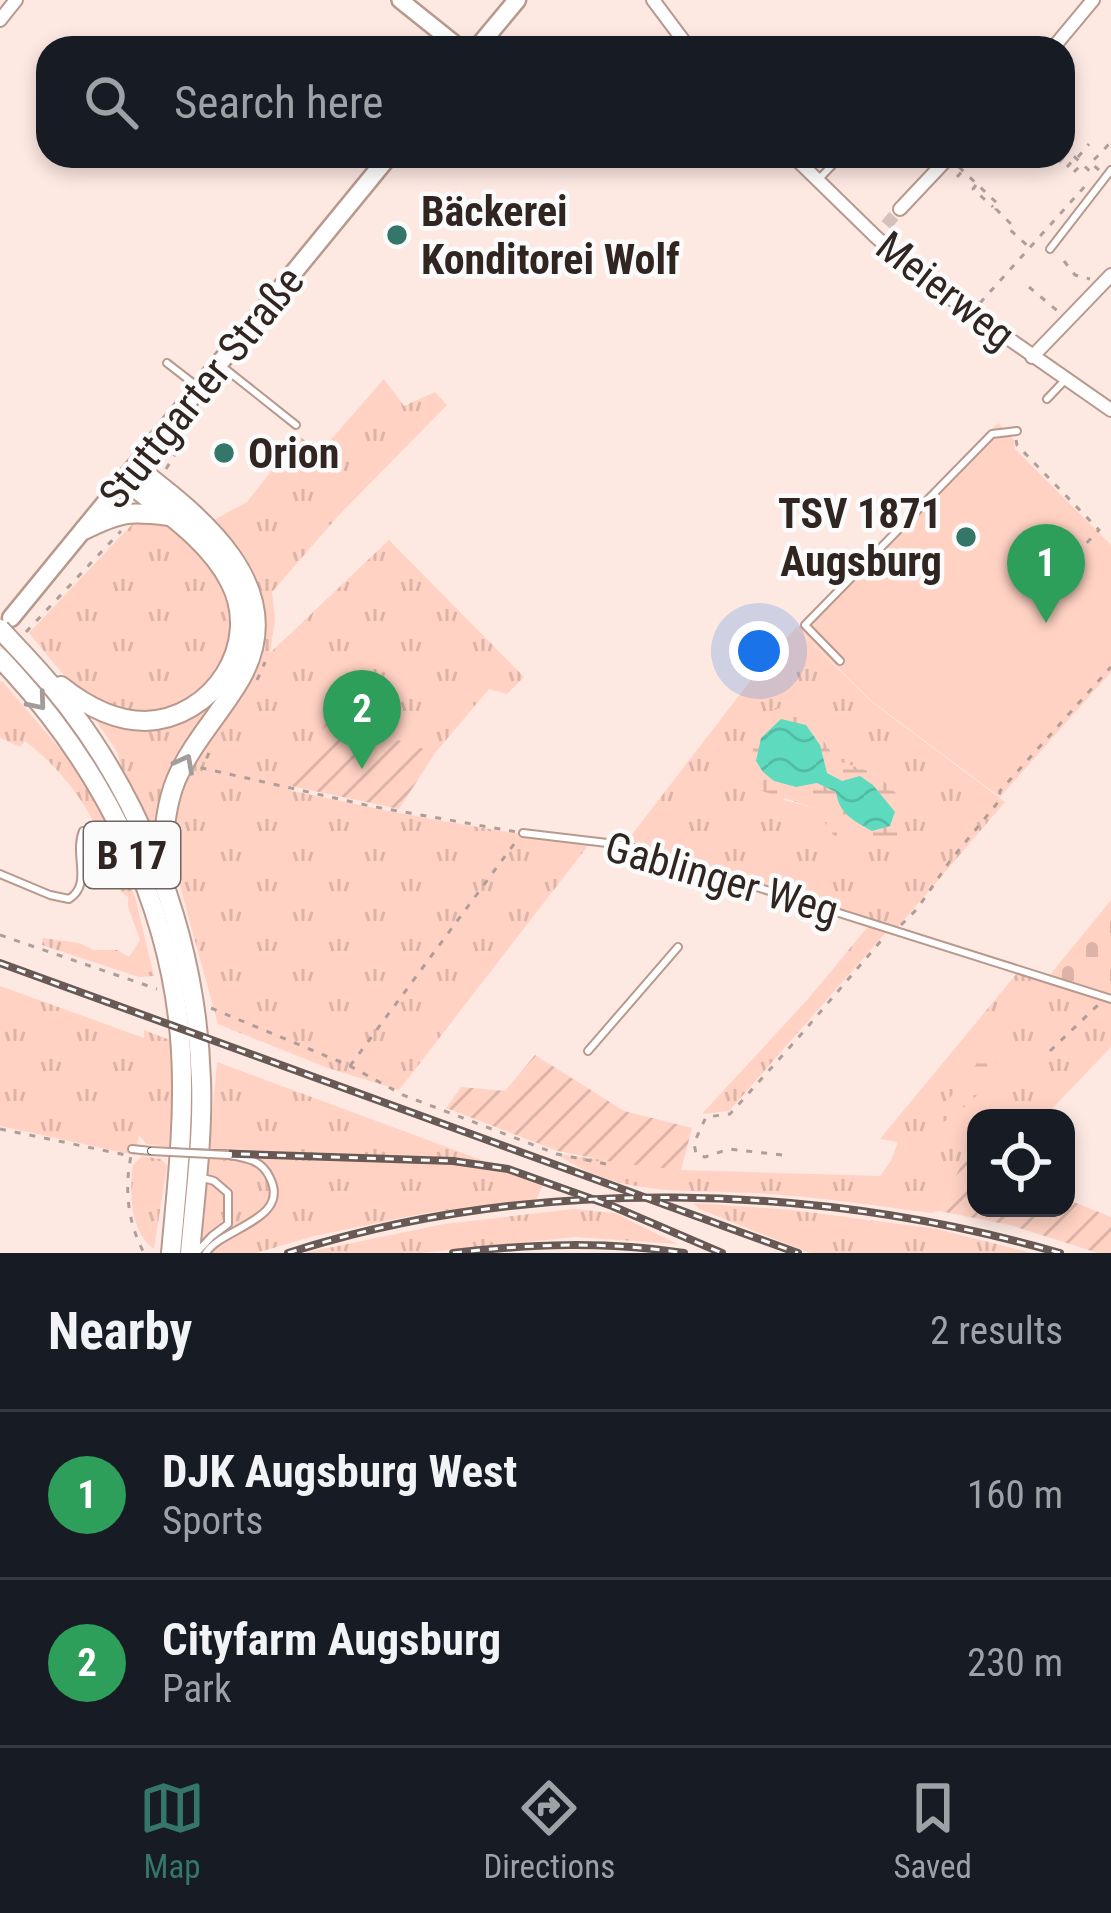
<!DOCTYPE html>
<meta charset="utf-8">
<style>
:root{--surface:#171b24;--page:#20242c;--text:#f1f3f6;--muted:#9ea1a6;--line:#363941;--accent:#347667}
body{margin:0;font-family:"Roboto Condensed",sans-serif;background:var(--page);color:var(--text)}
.controls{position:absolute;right:36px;bottom:36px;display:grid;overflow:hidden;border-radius:24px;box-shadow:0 6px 18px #0003}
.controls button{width:108px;height:108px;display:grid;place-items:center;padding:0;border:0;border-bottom:3px solid var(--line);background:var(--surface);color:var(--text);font:60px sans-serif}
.you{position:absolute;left:759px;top:651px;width:42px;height:42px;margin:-30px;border:9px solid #fff;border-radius:50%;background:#1a73e8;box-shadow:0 0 0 18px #1a73e833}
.badge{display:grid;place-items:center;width:78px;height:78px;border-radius:50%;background:var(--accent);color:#fff;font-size:39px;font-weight:700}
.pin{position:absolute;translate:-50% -99px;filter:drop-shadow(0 3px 6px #0008)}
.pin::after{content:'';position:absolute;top:63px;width:42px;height:36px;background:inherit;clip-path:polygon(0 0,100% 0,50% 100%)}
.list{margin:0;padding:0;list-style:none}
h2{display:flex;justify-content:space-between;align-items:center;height:156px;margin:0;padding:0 48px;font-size:51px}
h2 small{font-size:39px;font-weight:400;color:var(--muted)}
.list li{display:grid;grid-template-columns:78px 1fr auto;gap:36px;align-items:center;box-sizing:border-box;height:168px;padding:0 48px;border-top:3px solid var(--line)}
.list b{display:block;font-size:45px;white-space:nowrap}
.list p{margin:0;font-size:39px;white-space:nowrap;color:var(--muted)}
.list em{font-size:39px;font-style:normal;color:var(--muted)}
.icon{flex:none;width:66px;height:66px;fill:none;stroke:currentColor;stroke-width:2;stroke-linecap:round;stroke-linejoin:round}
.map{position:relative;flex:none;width:1111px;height:1253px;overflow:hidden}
.search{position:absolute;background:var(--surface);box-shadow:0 6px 18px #0003;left:36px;right:36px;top:36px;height:132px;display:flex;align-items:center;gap:30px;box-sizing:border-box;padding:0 42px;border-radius:36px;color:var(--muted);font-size:45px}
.sheet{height:492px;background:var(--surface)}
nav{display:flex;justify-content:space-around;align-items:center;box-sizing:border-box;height:168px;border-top:3px solid var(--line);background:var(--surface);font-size:33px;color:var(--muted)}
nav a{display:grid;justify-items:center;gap:6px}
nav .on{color:var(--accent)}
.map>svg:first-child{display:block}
</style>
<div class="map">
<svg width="1111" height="1253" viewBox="0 0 1111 1253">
<defs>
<pattern id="grass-tufts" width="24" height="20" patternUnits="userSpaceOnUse" patternTransform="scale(3)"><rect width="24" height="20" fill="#ffd2c3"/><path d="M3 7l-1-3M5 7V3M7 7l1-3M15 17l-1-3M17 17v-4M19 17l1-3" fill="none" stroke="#dbb4a7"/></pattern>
<pattern id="wetland-marsh" width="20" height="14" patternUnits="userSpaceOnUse" patternTransform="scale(3)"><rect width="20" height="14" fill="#ffd2c3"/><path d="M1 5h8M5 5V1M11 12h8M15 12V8" fill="none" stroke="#dbb4a7"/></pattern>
<pattern id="cemetery-stones" width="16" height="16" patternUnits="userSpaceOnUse" patternTransform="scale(3)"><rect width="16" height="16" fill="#ffd2c3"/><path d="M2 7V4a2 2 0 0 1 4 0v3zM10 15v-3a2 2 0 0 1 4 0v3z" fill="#dbb4a7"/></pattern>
<pattern id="garden-furrows" width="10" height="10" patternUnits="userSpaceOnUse" patternTransform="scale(3)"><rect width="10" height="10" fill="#ffd2c3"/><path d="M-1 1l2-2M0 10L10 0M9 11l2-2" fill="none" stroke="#dbb4a7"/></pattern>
<pattern id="water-waves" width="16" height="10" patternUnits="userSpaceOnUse" patternTransform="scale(3)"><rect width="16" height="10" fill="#5edbbf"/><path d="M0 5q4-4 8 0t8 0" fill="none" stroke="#52bca4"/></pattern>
</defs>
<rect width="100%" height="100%" fill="#fde8e2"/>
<!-- grass -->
<g fill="url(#grass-tufts)" fill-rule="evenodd">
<path d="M384,379l20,27 31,-14 12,13 -108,110 -67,77 3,28 -5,33 119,-113 135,137 -17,17 -18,-5 -54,64 -105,-36 -41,73c100,22 199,41 301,53l-191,247 -71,-22 -110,-44 -46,-167 -2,-29 6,-29 87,-184c-6,-41 -23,-66 -51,-94l35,-19 52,-66 21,16z"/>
<path d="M139,517l27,6 35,28 28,43 3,53 -24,38 -28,19 -24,7h-29l-21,-7 -20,-11 -24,-20 -33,-40z"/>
<path d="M230,562l8,107 -51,73 -29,102 -32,-64 -10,-30 -25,-37 71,11 73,-56z"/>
<path d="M796,628l77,75 132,99 -108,126 -273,-83 140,-182zM804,712l33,49 38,12 -40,65 -20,-30 -31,-8z"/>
<path d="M2,681l70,82 35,60 5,21 23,53 19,79 -15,1 -97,-32 1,-7 36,5 15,7h23l12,7 11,-17 -12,-34v-9l-7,-5c-16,-61 -46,-113 -96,-151l-5,6 -20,-9v-56z"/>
<path d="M871,923l18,6 -160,182 -27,3 106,-115z"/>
<path d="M1018,972l93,30v45l-68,71h-67v37l-9,-2 -28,58 -8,2c-58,-8 -117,-17 -176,-20 -73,-4 -134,5 -198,-39l124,16 199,6 11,-15 7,-19 -18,-3z"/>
<path d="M0,986l144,52v-8l26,10 2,54 -3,53 -23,-3 -7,-9 -4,20 -135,-29z"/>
<path d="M217,1062l327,121 -8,17 -111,13 -111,23 -58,17h-56z"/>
<path d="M142,1156l19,3 6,6 -13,84c-24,-16 -25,-57 -21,-84z"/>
<path d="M694,1203l98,7 145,19 95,24h-222l-111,-44z"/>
<path d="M574,1209l41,4 62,31 -102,-7 -154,16h-117l140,-29z"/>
</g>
<!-- wetland -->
<g fill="url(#wetland-marsh)">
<path d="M775,708l29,4 33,49 38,12 26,25 -2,41 -23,9 -41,-10 -20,-30 -56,-18 -10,-13 -1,-34z"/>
<path d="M982,1057l9,1 9,7 -2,12 -8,12c-21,6 -30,29 -48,33l-5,-8z"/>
</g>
<!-- cemetery -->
<path fill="url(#cemetery-stones)" d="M1111,900v95l-61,-20z"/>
<!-- garden -->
<g fill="url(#garden-furrows)">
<path d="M330,716l105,37 -36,56 -108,-23z"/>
<path d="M535,1055l89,56 68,17 -11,42 -63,-7 -60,-12 -112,-43 15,-21 44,4z"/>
<path d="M967,1153l9,2v53h90v-9l45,18v36h-13l-88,-28 -71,-14z"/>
</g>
<!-- pitch -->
<path fill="#ffd2c3" d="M998,423l16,17 1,9 96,96v127l-111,125 -127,-95 -76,-74z"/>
<!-- water -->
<path fill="url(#water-waves)" d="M781,719l25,6 14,20 7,28 15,8 18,-5 13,9 22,27 -5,14 -18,5c-18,-10 -33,-17 -36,-39l-19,-9 -21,4 -22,-6 -11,-9 -7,-11 5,-23z"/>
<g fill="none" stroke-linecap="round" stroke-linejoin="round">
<!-- minor-tunnel -->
<path stroke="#d4c1bb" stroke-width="12" stroke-dasharray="12 6" stroke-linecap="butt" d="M886,225l14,-16"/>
<!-- service casing -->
<g stroke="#b8998e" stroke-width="10">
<g id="service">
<path d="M819,179l22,-23"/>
<path d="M1050,249l61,-79"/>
<path d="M167,363l31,24"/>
<path d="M223,367l73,58"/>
<path d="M1047,399l18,-19"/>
<path d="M840,661l-35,-36 187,-191 25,-3"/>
<path d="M523,833l101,12 487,154"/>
<path d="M0,874l50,21 19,4c24,-15 4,-44 14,-68"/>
<path d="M588,1051l90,-104"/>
<path d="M132,1149l19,2"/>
<path d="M196,1253l16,-17 16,-12v-31l-14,-12 -11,-3"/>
<path d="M206,1253c15,-25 85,-33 64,-75 -8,-18 -23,-20 -41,-23"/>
</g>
</g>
<!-- minor casing -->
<g stroke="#b8998e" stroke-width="16">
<g id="minor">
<path d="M653,0l36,48"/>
<path d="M0,20l16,-20"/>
<path d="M1053,48l40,-48"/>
<path d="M793,156l83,81 50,44 185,129"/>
<path d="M900,209l50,-53"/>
<path d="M1032,357l79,-82"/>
</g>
</g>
<!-- tertiary casing -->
<g stroke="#b8998e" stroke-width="20">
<path id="tertiary" d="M400,0l60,48"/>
</g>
<!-- secondary casing -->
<g stroke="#b8998e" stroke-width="21">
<g id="secondary">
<path d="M477,48l40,-48"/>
<path d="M11,618l378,-462"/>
</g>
</g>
<!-- trunk casing -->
<g stroke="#b8998e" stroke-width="22">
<g id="trunk">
<path d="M136,467c64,49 156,120 105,211 -20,35 -49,64 -65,102 -12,29 -12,61 -15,91"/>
<path d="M84,530c37,-18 44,-19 85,-14"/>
<path d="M27,658c107,114 169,267 174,422 2,58 -6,115 -11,173"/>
<path d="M13,672c94,103 160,238 168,379 4,68 -4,135 -10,202"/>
<path d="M61,686c24,19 53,35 84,35 68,-2 117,-77 85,-139 -21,-42 -69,-73 -105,-102"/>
</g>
</g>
<!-- path -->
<g stroke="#af9e98" stroke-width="3" stroke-dasharray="6 9" stroke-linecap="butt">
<path d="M1063,139v4"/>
<path d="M1063,146l32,30"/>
<path d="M1053,156h1"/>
<path d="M1078,157l11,-13"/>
<path d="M1059,162l9,-9"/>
<path d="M959,167l40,38 -3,4 15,15 -3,4 21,19"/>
<path d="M1067,167l7,-8"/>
<path d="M1099,170l-8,-7 20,-21"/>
<path d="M1074,172l7,-7"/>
<path d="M957,177l19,-21"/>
<path d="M976,185l-3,4 20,18"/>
<path d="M1064,261l11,14 15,4"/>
<path d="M1029,287l31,26"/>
<path d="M980,303l106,-118"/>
<path d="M1016,440l1,5 82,85 -57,60"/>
<path d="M166,469l19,-31 6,-19"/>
<path d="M26,632l95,-101"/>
<path d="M257,680l8,-18"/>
<path d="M209,753l-7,15 168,38 147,26"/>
<path d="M901,925l16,-16 33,-48 49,-60 1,-10 111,-124"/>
<path d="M0,935l157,54"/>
<path d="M211,1008l139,58 53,29 154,59 54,11"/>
<path d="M1050,1051l50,-48"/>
<path d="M350,1066l167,-226"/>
<path d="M0,1129l131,27c-7,34 -3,67 13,97"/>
<path d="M782,1155l-53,-6 -24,8 -9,-3 -2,-11 12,-26 24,-3 68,-76 88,-103"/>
</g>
<!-- service -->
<use href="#service" stroke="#fff" stroke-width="6"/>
<!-- minor -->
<use href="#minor" stroke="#fff" stroke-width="12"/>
<!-- tertiary -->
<use href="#tertiary" stroke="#fff" stroke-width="15"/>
<!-- secondary -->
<use href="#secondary" stroke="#fff" stroke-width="16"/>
<!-- trunk -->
<use href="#trunk" stroke="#fff" stroke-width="18"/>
<!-- rail casing -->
<g stroke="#685955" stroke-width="8">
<g id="rail">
<path d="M0,963l798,290"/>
<path d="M151,1151l302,10 55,8 104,37 110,47"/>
<path d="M288,1253c243,-78 529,-70 772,0"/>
<path d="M453,1253c77,-9 153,-12 231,0"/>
</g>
</g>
<!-- rail -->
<use href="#rail" stroke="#fafbfa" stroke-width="3" stroke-dasharray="9" stroke-linecap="butt"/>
<!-- service-bridge casing -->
<g stroke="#b8998e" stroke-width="10" stroke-linecap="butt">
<path id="service-bridge" d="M151,1151l78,4"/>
</g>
<!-- trunk-bridge casing -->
<g stroke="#b8998e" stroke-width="22" stroke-linecap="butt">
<g id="trunk-bridge">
<path d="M0,629l27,29"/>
<path d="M0,658l13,14"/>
</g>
</g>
<!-- service-bridge -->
<use href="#service-bridge" stroke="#fff" stroke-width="6"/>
<!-- trunk-bridge -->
<use href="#trunk-bridge" stroke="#fff" stroke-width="18"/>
</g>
<!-- one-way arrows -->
<defs><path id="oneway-chevron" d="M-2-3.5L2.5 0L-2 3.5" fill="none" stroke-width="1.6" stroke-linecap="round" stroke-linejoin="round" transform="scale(3)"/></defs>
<g stroke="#a29d9b">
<use href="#oneway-chevron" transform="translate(38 702) rotate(50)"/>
<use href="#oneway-chevron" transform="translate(185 763) rotate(-62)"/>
</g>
<!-- markers -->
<g fill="#347667" stroke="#fafbfa" stroke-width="4.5">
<circle cx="397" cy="235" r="12"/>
<circle cx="224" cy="453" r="12"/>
<circle cx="966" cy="537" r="12"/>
</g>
<g text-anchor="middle" stroke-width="9" stroke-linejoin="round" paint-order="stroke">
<!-- shield labels -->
<rect fill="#fafbfa" stroke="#6d6562" stroke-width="3" x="84" y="822" width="96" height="66" rx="9"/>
<g font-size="39" font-weight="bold" fill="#312521">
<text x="132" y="869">B 17</text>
</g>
<!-- poi labels -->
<g font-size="42" font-weight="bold" fill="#312521" stroke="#fafbfa" text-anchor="start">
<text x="421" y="226">Bäckerei<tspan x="421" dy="48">Konditorei Wolf</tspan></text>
<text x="248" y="468">Orion</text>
<text x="942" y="528" text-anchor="end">TSV 1871<tspan x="942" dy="48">Augsburg</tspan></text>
</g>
<!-- street labels -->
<g font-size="42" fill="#312521" stroke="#fafbfa">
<text transform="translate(946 290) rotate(38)" y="15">Meierweg</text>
<text transform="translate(201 387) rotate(-51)" y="15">Stuttgarter Straße</text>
<text transform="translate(722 878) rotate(16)" y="15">Gablinger Weg</text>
</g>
</g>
</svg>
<div class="controls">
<button><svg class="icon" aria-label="locate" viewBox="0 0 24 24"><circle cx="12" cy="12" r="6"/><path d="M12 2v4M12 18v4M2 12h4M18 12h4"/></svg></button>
</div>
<div class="you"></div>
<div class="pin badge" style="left:1046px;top:623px;background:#2e9e5b">1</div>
<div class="pin badge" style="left:362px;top:769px;background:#2e9e5b">2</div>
<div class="search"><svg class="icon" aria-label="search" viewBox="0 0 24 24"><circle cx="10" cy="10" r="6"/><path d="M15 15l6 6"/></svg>Search here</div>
</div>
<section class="sheet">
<h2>Nearby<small>2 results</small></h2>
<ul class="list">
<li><span class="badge" style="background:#2e9e5b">1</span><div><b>DJK Augsburg West</b><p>Sports</p></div><em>160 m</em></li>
<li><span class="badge" style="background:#2e9e5b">2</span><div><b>Cityfarm Augsburg</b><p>Park</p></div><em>230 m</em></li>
</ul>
</section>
<nav>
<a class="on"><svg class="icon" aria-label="map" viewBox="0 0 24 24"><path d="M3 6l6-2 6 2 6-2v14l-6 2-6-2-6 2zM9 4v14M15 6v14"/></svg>Map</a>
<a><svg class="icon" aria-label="directions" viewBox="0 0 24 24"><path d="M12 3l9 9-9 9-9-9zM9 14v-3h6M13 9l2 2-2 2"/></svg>Directions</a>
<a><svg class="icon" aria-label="saved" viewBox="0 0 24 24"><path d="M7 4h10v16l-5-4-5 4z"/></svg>Saved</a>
</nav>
